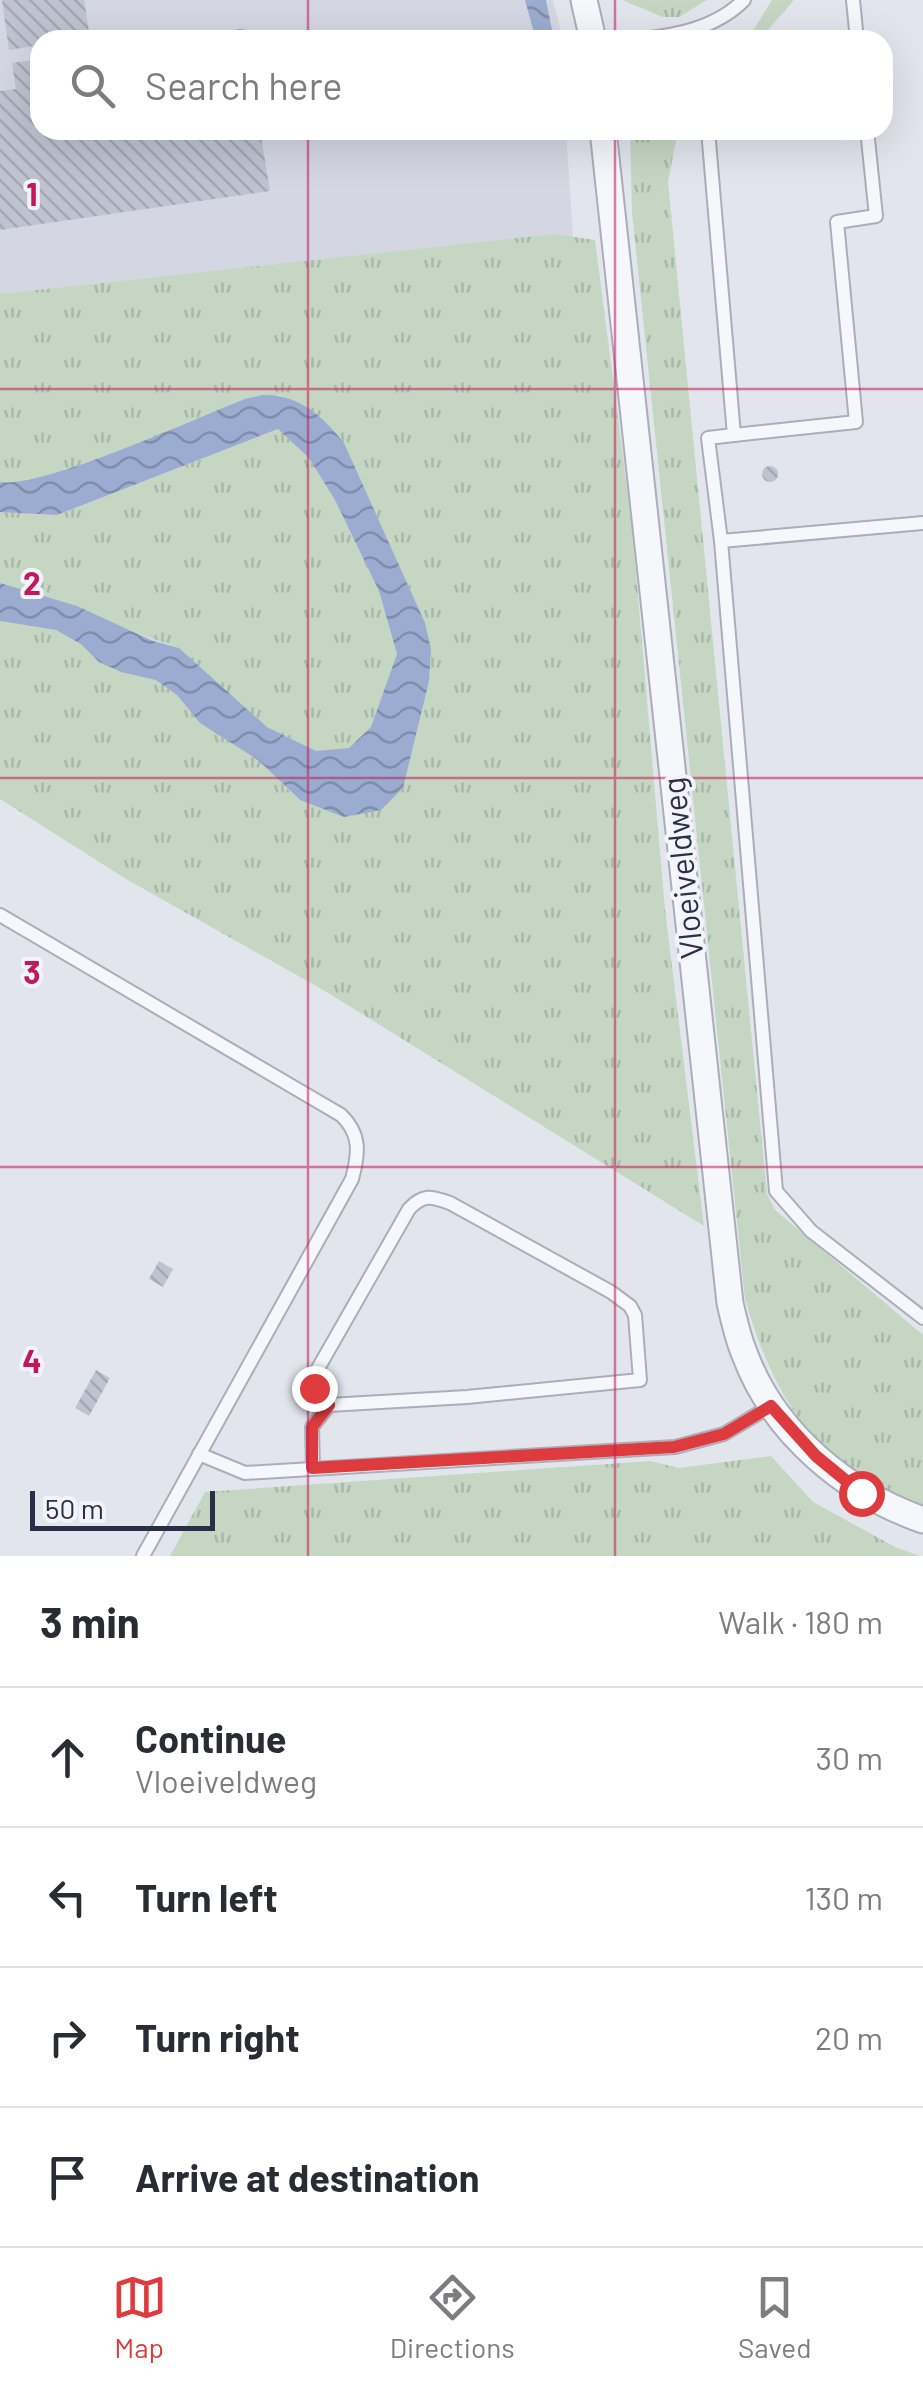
<!DOCTYPE html>
<meta charset="utf-8">
<style>
:root{--surface:#fff;--page:#f7f7f7;--text:#2b2b33;--muted:#7c7c81;--line:#e1e1e2;--accent:#de3b3e}
body{margin:0;font-family:Barlow,sans-serif;background:var(--page);color:var(--text)}
.scale{position:absolute;left:30px;bottom:25px;width:185px;box-sizing:border-box;padding-left:10px;border:5px solid #282f47;border-top:0;font-size:28px;line-height:35px;white-space:nowrap;color:#282f47;-webkit-text-stroke:8px #f3f4f9;paint-order:stroke}
.stop{position:absolute;width:30px;height:30px;margin:-22px;border:8px solid #de3b3e;border-radius:50%;background:#fff}
.stop.end{background:#de3b3e;border-color:#fff;box-shadow:0 2px 10px #0008}
.list{margin:0;padding:0;list-style:none}
h2{display:flex;justify-content:space-between;align-items:center;height:130px;margin:0;padding:0 40px;font-size:42px}
h2 small{font-size:32px;font-weight:400;color:var(--muted)}
.list li{display:grid;grid-template-columns:65px 1fr auto;gap:30px;align-items:center;box-sizing:border-box;height:140px;padding:0 40px;border-top:2px solid var(--line)}
.list b{display:block;font-size:38px;white-space:nowrap}
.list p{margin:0;font-size:32px;white-space:nowrap;color:var(--muted)}
.list em{font-size:32px;font-style:normal;color:var(--muted)}
.icon{flex:none;width:55px;height:55px;fill:none;stroke:currentColor;stroke-width:2;stroke-linecap:round;stroke-linejoin:round}
.map{position:relative;flex:none;width:923px;height:1556px;overflow:hidden}
.search{position:absolute;background:var(--surface);box-shadow:0 10px 40px #0002;left:30px;right:30px;top:30px;height:110px;display:flex;align-items:center;gap:25px;box-sizing:border-box;padding:0 35px;border-radius:30px;color:var(--muted);font-size:38px}
.sheet{height:690px;background:var(--surface)}
nav{display:flex;justify-content:space-around;align-items:center;box-sizing:border-box;height:140px;border-top:2px solid var(--line);background:var(--surface);font-size:28px;color:var(--muted)}
nav a{display:grid;justify-items:center;gap:5px}
nav .on{color:var(--accent)}
.map>svg:first-child{display:block}
</style>
<div class="map">
<svg width="923" height="1556" viewBox="0 0 923 1556">
<defs>
<pattern id="grass-tufts" width="24" height="20" patternUnits="userSpaceOnUse" patternTransform="scale(2.5)"><rect width="24" height="20" fill="#c5d7c3"/><path d="M3 7l-1-3M5 7V3M7 7l1-3M15 17l-1-3M17 17v-4M19 17l1-3" fill="none" stroke="#a9b9a9"/></pattern>
<pattern id="water-waves" width="16" height="10" patternUnits="userSpaceOnUse" patternTransform="scale(2.5)"><rect width="16" height="10" fill="#9aadd0"/><path d="M0 5q4-4 8 0t8 0" fill="none" stroke="#7e8dab"/></pattern>
<pattern id="building-back-hatch" width="6" height="6" patternUnits="userSpaceOnUse" patternTransform="scale(2.5)"><rect width="6" height="6" fill="#bfc3d0"/><path d="M-1 5l2 2M0 0l6 6M5-1l2 2" fill="none" stroke="#a4a8b4"/></pattern>
</defs>
<rect width="100%" height="100%" fill="#e2e5ec"/>
<!-- built -->
<path fill="#d4d7e2" d="M0,0h553l10,40h-523v90h526l58,878 -624,-292z"/>
<!-- grass -->
<g fill="url(#grass-tufts)">
<path d="M622,0h85l-28,17h-16z"/>
<path d="M772,0h22l-33,38 -7,-9z"/>
<path d="M630,130h48l-10,52 99,1012 8,16 148,125v171c-16,-6 -36,-11 -50,-20 -73,-44 -105,-108 -128,-187l-113,-1087z"/>
<path d="M555,234l40,6 37,286 33,384 39,316 -379,-235 -199,-112 -126,-80v-178l56,9 26,14 18,18 56,18 21,15 23,28 58,37 41,40 130,-119 -85,-238c-19,-24 -37,-38 -65,-48l-231,81 -34,9 -14,-3v-188z"/>
<path d="M278,429l31,29 26,42 44,91 18,63 -26,74 -22,20 -33,3 -49,-24 -88,-79 -179,-65v-71l58,3z"/>
<path d="M771,1456l42,46 82,45 25,9h-750l35,-64 446,-31 27,7z"/>
</g>
<!-- water -->
<g fill="url(#water-waves)">
<path d="M525,0h21l8,40h-18z"/>
<path d="M263,395c35,-1 60,21 81,48l81,180 6,26 -2,32 -26,107 -22,22 -37,7 -44,-17 -42,-40 -58,-37 -23,-28 -21,-15 -35,-8 -22,-10 -18,-18 -25,-14 -56,-9v-38l77,23 76,35 26,7 88,79 49,24 33,-3 22,-21 26,-73 -18,-63 -44,-91 -26,-42 -31,-29 -221,86 -57,-3v-30c42,7 196,-64 245,-83z"/>
</g>
<!-- building -->
<g fill="url(#building-back-hatch)">
<path d="M2,0h82l6,38 -50,2v5l-31,5z"/>
<path d="M245,28l2,12h-68l-1,-2z"/>
<path d="M40,59v71h220l10,61 -270,39v-139l16,-2 -4,-26z"/>
<circle cx="770" cy="474" r="8"/>
<path d="M159,1261l14,8 -10,18 -14,-8z"/>
<path d="M96,1370l14,8 -21,38 -14,-8z"/>
</g>
<g fill="none" stroke-linecap="round" stroke-linejoin="round">
<!-- lane casing -->
<g stroke="#aaaeba" stroke-width="16">
<g id="lane">
<path d="M853,0l4,40"/>
<path d="M637,40c39,-5 78,-11 107,-40"/>
<path d="M708,130l26,305 122,-13 -19,-200 39,-6 -9,-86"/>
<path d="M734,435l-26,3 13,103 202,-18"/>
<path d="M721,541l55,650 35,40 112,87"/>
<path d="M0,915l341,200c20,19 18,38 11,64l-209,377"/>
<path d="M199,1454l46,19 430,-26 49,-13 47,-28"/>
<path d="M313,1468l-1,-41 17,-22 138,-8 173,-17 -5,-65 -5,-9 -19,-14 -161,-89c-19,-7 -27,-9 -41,6l-93,163 -2,16 15,17"/>
</g>
</g>
<!-- street casing -->
<g stroke="#aaaeba" stroke-width="29">
<g id="street">
<path d="M584,0l9,40"/>
<path d="M603,130l127,1173c4,17 8,36 15,52 29,78 101,138 178,165"/>
</g>
</g>
<!-- lane -->
<use href="#lane" stroke="#f6f7fa" stroke-width="12"/>
<!-- street -->
<use href="#street" stroke="#f6f7fa" stroke-width="25"/>
</g>
<g fill="none" stroke-linecap="round" stroke-linejoin="round">
<!-- route -->
<path stroke="#de3b3e" stroke-width="12" d="M314,1388l15,17 -17,22v41l362,-21 50,-13 47,-28 45,50 45,37"/>
</g>
<!-- grid -->
<path fill="none" stroke="#c2185b" stroke-width="2.5" stroke-opacity="0.55" d="M308,0v40M615,0v40M308,130v1426M615,130v1426M0,389h923M0,778h923M0,1167h923"/>
<g text-anchor="middle" stroke-width="8" stroke-linejoin="round" paint-order="stroke">
<!-- street labels -->
<g font-size="32" fill="#282f47" stroke="#f3f4f9">
<text transform="translate(683 868) rotate(-96)" y="11">Vloeiveldweg</text>
</g>
</g>
<g font-size="32" text-anchor="middle" font-weight="bold" fill="#c2185b" stroke="#f3f4f9" stroke-width="8" stroke-linejoin="round" paint-order="stroke">
<text x="32" y="206">1</text>
<text x="32" y="595">2</text>
<text x="32" y="984">3</text>
<text x="32" y="1373">4</text>
</g>
</svg>
<div class="scale">50 m</div>
<div class="stop" style="left:861px;top:1493px"></div>
<div class="stop end" style="left:314px;top:1388px"></div>
<div class="search"><svg class="icon" aria-label="search" viewBox="0 0 24 24"><circle cx="10" cy="10" r="6"/><path d="M15 15l6 6"/></svg>Search here</div>
</div>
<section class="sheet">
<h2>3 min<small>Walk · 180 m</small></h2>
<ul class="list">
<li><svg class="icon" aria-label="ahead" viewBox="0 0 24 24"><path d="M12 20V5M6 11l6-6 6 6"/></svg><div><b>Continue</b><p>Vloeiveldweg</p></div><em>30 m</em></li>
<li><svg class="icon" aria-label="left" viewBox="0 0 24 24"><path d="M17 20v-9H6M10 6l-5 5 5 5"/></svg><div><b>Turn left</b></div><em>130 m</em></li>
<li><svg class="icon" aria-label="right" viewBox="0 0 24 24"><path d="M7 20v-9h11M14 6l5 5-5 5"/></svg><div><b>Turn right</b></div><em>20 m</em></li>
<li><svg class="icon" aria-label="arrive" viewBox="0 0 24 24"><path d="M6 21V4h12l-3 4 3 4H6"/></svg><div><b>Arrive at destination</b></div></li>
</ul>
</section>
<nav>
<a class="on"><svg class="icon" aria-label="map" viewBox="0 0 24 24"><path d="M3 6l6-2 6 2 6-2v14l-6 2-6-2-6 2zM9 4v14M15 6v14"/></svg>Map</a>
<a><svg class="icon" aria-label="directions" viewBox="0 0 24 24"><path d="M12 3l9 9-9 9-9-9zM9 14v-3h6M13 9l2 2-2 2"/></svg>Directions</a>
<a><svg class="icon" aria-label="saved" viewBox="0 0 24 24"><path d="M7 4h10v16l-5-4-5 4z"/></svg>Saved</a>
</nav>
